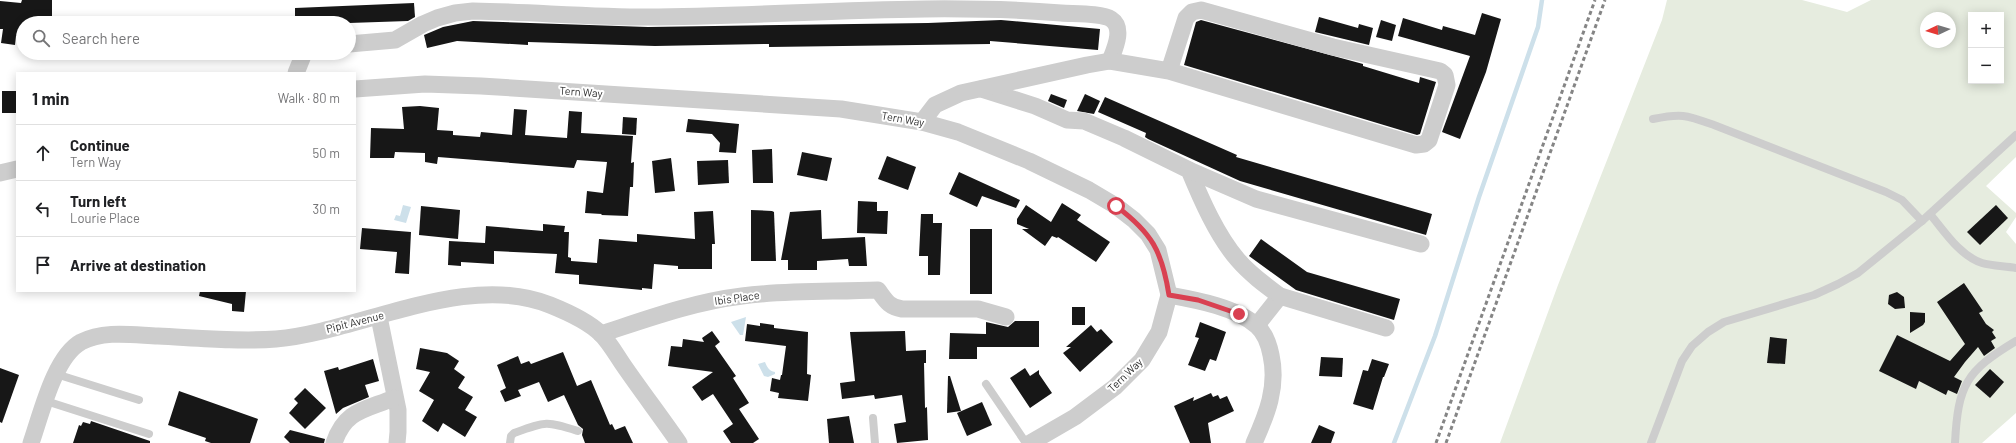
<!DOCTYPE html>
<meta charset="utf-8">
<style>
:root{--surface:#fff;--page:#f2f2f2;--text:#202124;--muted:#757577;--line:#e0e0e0}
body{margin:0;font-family:Barlow,sans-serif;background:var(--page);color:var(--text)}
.controls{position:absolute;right:12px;top:12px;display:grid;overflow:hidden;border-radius:0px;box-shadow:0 2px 10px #0003}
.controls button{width:36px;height:36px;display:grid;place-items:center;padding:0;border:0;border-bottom:1px solid var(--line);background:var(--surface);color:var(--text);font:20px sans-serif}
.compass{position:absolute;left:1920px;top:12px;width:36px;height:36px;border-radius:50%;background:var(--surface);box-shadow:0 2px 10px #0003;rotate:266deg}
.stop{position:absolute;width:12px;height:12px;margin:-9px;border:3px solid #d94051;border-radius:50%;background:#fff}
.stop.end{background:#d94051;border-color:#fff;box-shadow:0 1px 4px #0008}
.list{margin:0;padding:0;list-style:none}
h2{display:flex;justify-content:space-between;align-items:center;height:52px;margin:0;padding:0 16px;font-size:17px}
h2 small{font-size:13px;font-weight:400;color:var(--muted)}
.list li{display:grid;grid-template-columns:26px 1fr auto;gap:12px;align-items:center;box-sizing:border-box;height:56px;padding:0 16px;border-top:1px solid var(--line)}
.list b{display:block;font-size:15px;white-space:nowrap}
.list p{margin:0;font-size:13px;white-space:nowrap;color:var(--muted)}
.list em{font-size:13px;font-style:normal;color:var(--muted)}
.icon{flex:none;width:22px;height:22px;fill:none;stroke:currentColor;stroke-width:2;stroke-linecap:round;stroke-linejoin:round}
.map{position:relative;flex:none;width:2016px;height:443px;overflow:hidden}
.search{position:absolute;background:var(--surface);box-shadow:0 2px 10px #0003;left:16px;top:16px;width:340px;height:44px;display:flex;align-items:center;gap:10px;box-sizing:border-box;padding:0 14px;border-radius:22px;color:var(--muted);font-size:15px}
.panel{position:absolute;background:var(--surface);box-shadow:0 2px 10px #0003;left:16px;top:72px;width:340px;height:220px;border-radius:0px}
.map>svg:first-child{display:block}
</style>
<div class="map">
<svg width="2016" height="443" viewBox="0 0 2016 443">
<rect width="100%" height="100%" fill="#fff"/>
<!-- green -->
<path fill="#e6ecdf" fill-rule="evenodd" d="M1667,0h135l45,12 24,-12h145v157l-30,29 30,27v4l-10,15 10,12v169l-34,30h-482l58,-158 104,-265zM1971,15h30v66h-30zM1926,18h24v24h-24z"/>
<!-- water -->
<g fill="#cde0ea">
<path d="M403,205l8,2 -5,16 -12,-3 2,-5 4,1z"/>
<path d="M746,317l-3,18h-3l-9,-13z"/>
<path d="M765,362c2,5 4,9 10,10v2l-7,3 -4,-1 -6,-12z"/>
</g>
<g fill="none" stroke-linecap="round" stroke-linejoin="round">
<!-- stream -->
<path stroke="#cde0ea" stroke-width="4.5" d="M1394,443l41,-107 44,-139 59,-170 4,-27"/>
</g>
<!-- building -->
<g fill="#171717">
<path d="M22,0h30v23h-29v13h-7l-1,9 -14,-2 2,-14h-3v-28l21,2z"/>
<path d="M414,3l1,14 -7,4 -59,2h-54v-15z"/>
<path d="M1482,13l19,6 -15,53 -26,67 -18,-7 28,-76 -72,-20 5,-18 39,12 1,-4 32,9z"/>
<path d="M1319,17l39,11 1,-4 14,4 -4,17 -54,-13z"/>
<path d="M1001,20l99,9 -2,21 -108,-9v3l-221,3v-3l-114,2 -127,-4v3l-71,-4 -30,7 -3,-13 19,-8 30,-6 175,6 280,-4z"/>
<path d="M1201,20l162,44v2l56,17 1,-6 16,5 -16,52 -3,1 -233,-70 12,-43z"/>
<path d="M1381,20l15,5 -4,16 -16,-4z"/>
<rect x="2" y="91" width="15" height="22"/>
<path d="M1051,94l16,6 -3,8 -16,-7z"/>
<path d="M1085,94l15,7 -6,13 -17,-3z"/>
<path d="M1105,97l132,58 -1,2 196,57 -6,21 -186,-54 -92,-42 -3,-2 1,-4 -48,-21z"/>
<path d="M420,106l19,2 -2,22 16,1v4l27,2 1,-5 31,3 2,-26 13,1 -2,25 42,3 2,-27 13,1 -1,21 52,3 -2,27 3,-1 -1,25h-3l-2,29 -27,-1 1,-1 -17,-1 2,-22 16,2 4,-31 -30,-2 -3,8 -136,-11 -1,7 -12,-2v-9l-30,-1 -1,6h-24l1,-30 33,1 -2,-22z"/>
<path d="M623,117l14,1 -1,17 -14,-1z"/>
<path d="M688,119l51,5 -3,29 -17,-1 1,-9 -8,-9 -26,-2z"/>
<path d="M772,149l1,34h-20l-1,-33z"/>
<path d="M802,152l30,6 -5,23 -30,-6z"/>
<path d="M887,156l29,11 -8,23 -30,-11z"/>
<path d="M671,158l4,33 -20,2 -3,-32z"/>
<path d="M728,160l1,23 -31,2 -1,-24z"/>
<path d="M959,172l61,28 -4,8 -34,-12 -5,11 -28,-13z"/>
<path d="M858,201l19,1v9h11l-1,23 -30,-1z"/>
<path d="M1062,203l19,12 -4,5 33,22 -14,20 -38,-25 -1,1 -5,-2 -7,10 -23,-17h7l-12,-5v-5l9,-14 25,17z"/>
<path d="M1996,205l12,13 -28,27 -13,-13z"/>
<path d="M421,206l39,4 -2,29 -39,-4z"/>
<path d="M751,210l21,1 2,1 2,49h-25z"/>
<path d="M821,210l1,29 43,-2 2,29h-18l-1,-7 -31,2v9h-29v-10h-7l9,-48z"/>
<path d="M713,211l2,33h-3v25h-34v-3l-24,-2 -2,25 -10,-1v2l-63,-6v-9l-24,-2 2,-19 -63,-3v13l-33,-2v4l-13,-1 1,-24 36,2 1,-17 57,5v-7l22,2 -1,6h5l-1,25 3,1v3l26,2 2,-24 38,3v-8l58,5 -1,-27z"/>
<path d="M921,214h12v9h9l-2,52h-12v-19h-9z"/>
<path d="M362,228l49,4 -2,42 -14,-1 2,-21 -37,-3z"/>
<rect x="970" y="229" width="22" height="65"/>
<path d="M1261,239l46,33 93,27 -6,21 -98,-30 -47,-34z"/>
<path d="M1964,283l19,28 -4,2 7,11 8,6 -2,2 4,6 -5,3 4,7 -11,8 -6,-9 -13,15 -11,15 8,4 -5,13 -9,-4 -2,5 -27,-14 -3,8 -37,-18 18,-36 53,26 15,-17 -28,-42z"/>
<path d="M200,291h46l-2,21 -12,-1v-7l-33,-8z"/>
<path d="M1897,292l7,5 1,11 -10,1 -7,-5 1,-9z"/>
<rect x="1072" y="307" width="13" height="18"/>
<path d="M1910,312l15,1v9l-2,3 -13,8z"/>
<path d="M1015,321h24v26h-62v12h-28l1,-26 36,1v-12l22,5z"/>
<path d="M1200,322l26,10 -10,29 -6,-2 -5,12 -17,-6 11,-27 -4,-1z"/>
<path d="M760,323l14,2v3l34,4 -1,42 4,1 -3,26 -30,-3 1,-5 -9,-2 2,-13 8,2 1,-5h1l4,-29 -41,-5 2,-17 13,2z"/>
<path d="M1091,325l6,7 4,-3 12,13 -33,30 -17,-19 8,-6h-5z"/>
<path d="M712,331l8,11 -5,4 21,30 -3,2 16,25 -10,6 20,30 -6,4h-22l-8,-12 10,-7 -20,-30 -11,7 -10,-14 21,-15 -45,-6 3,-20 11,1 1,-8 21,3 -2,-4z"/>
<path d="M905,331l1,20 20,-1v13h-2l1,45 2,-1 1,33 -31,3 -3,-19 12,-2 -4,-27 -27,4 -1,-4 -32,4 -2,-16 15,-2 -5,-49z"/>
<path d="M1770,337l17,2 -2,25 -18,-1z"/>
<path d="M420,348l27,5 12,8 -5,8 11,8 -7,11 15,9 -8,13 12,7 -12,20 -22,-14 -5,9 -16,-11 12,-21 -15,-9 11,-19 -14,-3z"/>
<path d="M563,352l14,34 14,-6 19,45 2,-1 3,6 10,-4 8,17h-48l-3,-8 1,-6 -5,-4 -14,-30 -16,7 -9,-20 -21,8 3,6 -16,6 -5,-11 6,-3 -9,-23 21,-9 3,8 8,-3 2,3z"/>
<path d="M1321,357l22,1 -1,19 -23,-1z"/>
<path d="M373,359l6,22 -14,4 4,12 -26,11 -7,6 -12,-43 14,-4 1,3z"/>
<path d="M1372,359l17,5 -5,13h-1l-10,33 -20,-6 10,-34 5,1z"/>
<path d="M0,368l19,7 -17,48 -2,-1z"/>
<path d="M1025,368l5,8 9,-6v4l13,19 -22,15 -20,-30z"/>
<path d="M1990,369l14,13 -14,16 -15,-13z"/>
<path d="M948,376h2l11,35 -14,2z"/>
<path d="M305,388l21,20 -21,21 -16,-16 9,-10 -4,-4z"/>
<path d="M179,391l79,28 -8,24h-39l-6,-2 1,-3 -38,-13z"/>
<path d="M1211,393l2,4 5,-2 2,4 7,-3 7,15 -26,12 3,20h-21l-16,-37 20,-9 -1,4z"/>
<path d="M982,402l10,23 -25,11 -10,-23z"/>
<path d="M849,416l5,27h-25l-2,-24z"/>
<path d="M91,421l59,20v2h-77l6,-18 2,1 2,-4 7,2z"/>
<path d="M1319,425l16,7 -4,11h-20z"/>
<path d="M290,430l35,9 -1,4h-34l-6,-6z"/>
</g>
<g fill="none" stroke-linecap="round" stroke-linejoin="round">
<!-- lane -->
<g stroke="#cdcdcd" stroke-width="8">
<path d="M1653,119c29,-6 33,-4 61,6l172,67 16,8 20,21"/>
<path d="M1930,214c14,17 30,42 52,49 10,3 23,3 34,5"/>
<path d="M56,374l83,26"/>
<path d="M986,384l40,59"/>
<path d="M46,401l103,33"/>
<path d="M873,418l2,25"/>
<path d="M510,443l1,-7 3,-3c33,-12 32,-12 64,-2"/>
<path d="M1651,443l31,-82 10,-15 16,-14 16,-10 90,-27 24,-11 20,-11 64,-52 94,-86"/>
<path d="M1955,443c3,-58 11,-72 61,-102"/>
</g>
<!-- street -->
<g stroke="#cdcdcd" stroke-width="17">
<path d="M349,44l46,-4 28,-16 14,-6 18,-5 18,-2c58,1 117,6 175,6 137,-1 275,-15 413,-4 12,1 41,0 50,6 14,9 3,31 -1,42"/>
<path d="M296,73l8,-20"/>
<path d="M355,89l70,-5 56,2 360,23 81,13 36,10 71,29 60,29 27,16 18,14 14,14 10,16 11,45 -10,37 -17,28 -27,27 -40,30 -45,26"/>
<path d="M981,89l54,17 32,14 17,1 40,17 65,32c12,29 28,66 49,90 12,14 27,25 42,36l-23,29"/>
<path d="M922,122l13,-17 26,-12 126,-28 23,-4 59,10 17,-53 6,-6 9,-2 132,37 107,24 5,4 2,10 -18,55 -5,4 -8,1 -247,-74"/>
<path d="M1189,170l67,29 165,45"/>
<path d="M0,173l17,-4"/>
<path d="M1169,295c27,5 67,12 88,31 8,7 12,19 14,29 7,32 -4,59 -17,88"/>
<path d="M1280,296l106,32"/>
<path d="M379,317l19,93v22l-1,11"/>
<path d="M601,334c46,-15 92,-32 141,-38 45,-6 91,-4 136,-6 8,11 11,17 24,19h76l28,8"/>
<path d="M31,443c10,-28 23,-86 50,-101 23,-12 52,-7 77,-6 39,2 79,6 118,3 86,-8 190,-68 274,-34 15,6 39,17 51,29 9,9 16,22 23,32 18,26 37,51 55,77"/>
<path d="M334,443c11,-33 31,-33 60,-45"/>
</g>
<!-- rail -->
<g stroke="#858585" stroke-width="3" stroke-dasharray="4 3" stroke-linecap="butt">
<path d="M1436,443l159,-443"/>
<path d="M1446,443l159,-443"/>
</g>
</g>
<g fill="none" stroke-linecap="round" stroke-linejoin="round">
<!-- route -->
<path stroke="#d94051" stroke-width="5" d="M1116,206c36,27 46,45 53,89l29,5 41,14"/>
</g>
<g text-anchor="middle" stroke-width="4" stroke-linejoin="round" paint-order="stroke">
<!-- street labels -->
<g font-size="11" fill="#303030" stroke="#fff">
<text transform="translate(581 92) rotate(4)" y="4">Tern Way</text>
<text transform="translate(903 119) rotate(10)" y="4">Tern Way</text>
<text transform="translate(737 298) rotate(-8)" y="4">Ibis Place</text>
<text transform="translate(355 322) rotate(-14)" y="4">Pipit Avenue</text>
<text transform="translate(1125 375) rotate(-44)" y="4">Tern Way</text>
</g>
</g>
</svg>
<div class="controls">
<button>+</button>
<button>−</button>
</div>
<svg class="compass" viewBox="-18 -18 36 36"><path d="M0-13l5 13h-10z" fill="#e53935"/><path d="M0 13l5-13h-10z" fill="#757577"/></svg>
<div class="stop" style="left:1116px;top:206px"></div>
<div class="stop end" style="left:1239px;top:314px"></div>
<div class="search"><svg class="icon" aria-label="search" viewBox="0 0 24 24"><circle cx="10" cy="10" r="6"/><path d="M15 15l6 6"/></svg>Search here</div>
<section class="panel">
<h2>1 min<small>Walk · 80 m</small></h2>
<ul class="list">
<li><svg class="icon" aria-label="ahead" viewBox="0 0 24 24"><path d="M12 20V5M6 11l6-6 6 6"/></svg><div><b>Continue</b><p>Tern Way</p></div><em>50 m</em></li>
<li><svg class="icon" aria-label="left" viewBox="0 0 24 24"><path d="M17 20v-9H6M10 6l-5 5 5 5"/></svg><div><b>Turn left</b><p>Lourie Place</p></div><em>30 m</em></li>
<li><svg class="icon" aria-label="arrive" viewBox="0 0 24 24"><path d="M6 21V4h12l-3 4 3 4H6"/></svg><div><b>Arrive at destination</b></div></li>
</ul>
</section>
</div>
